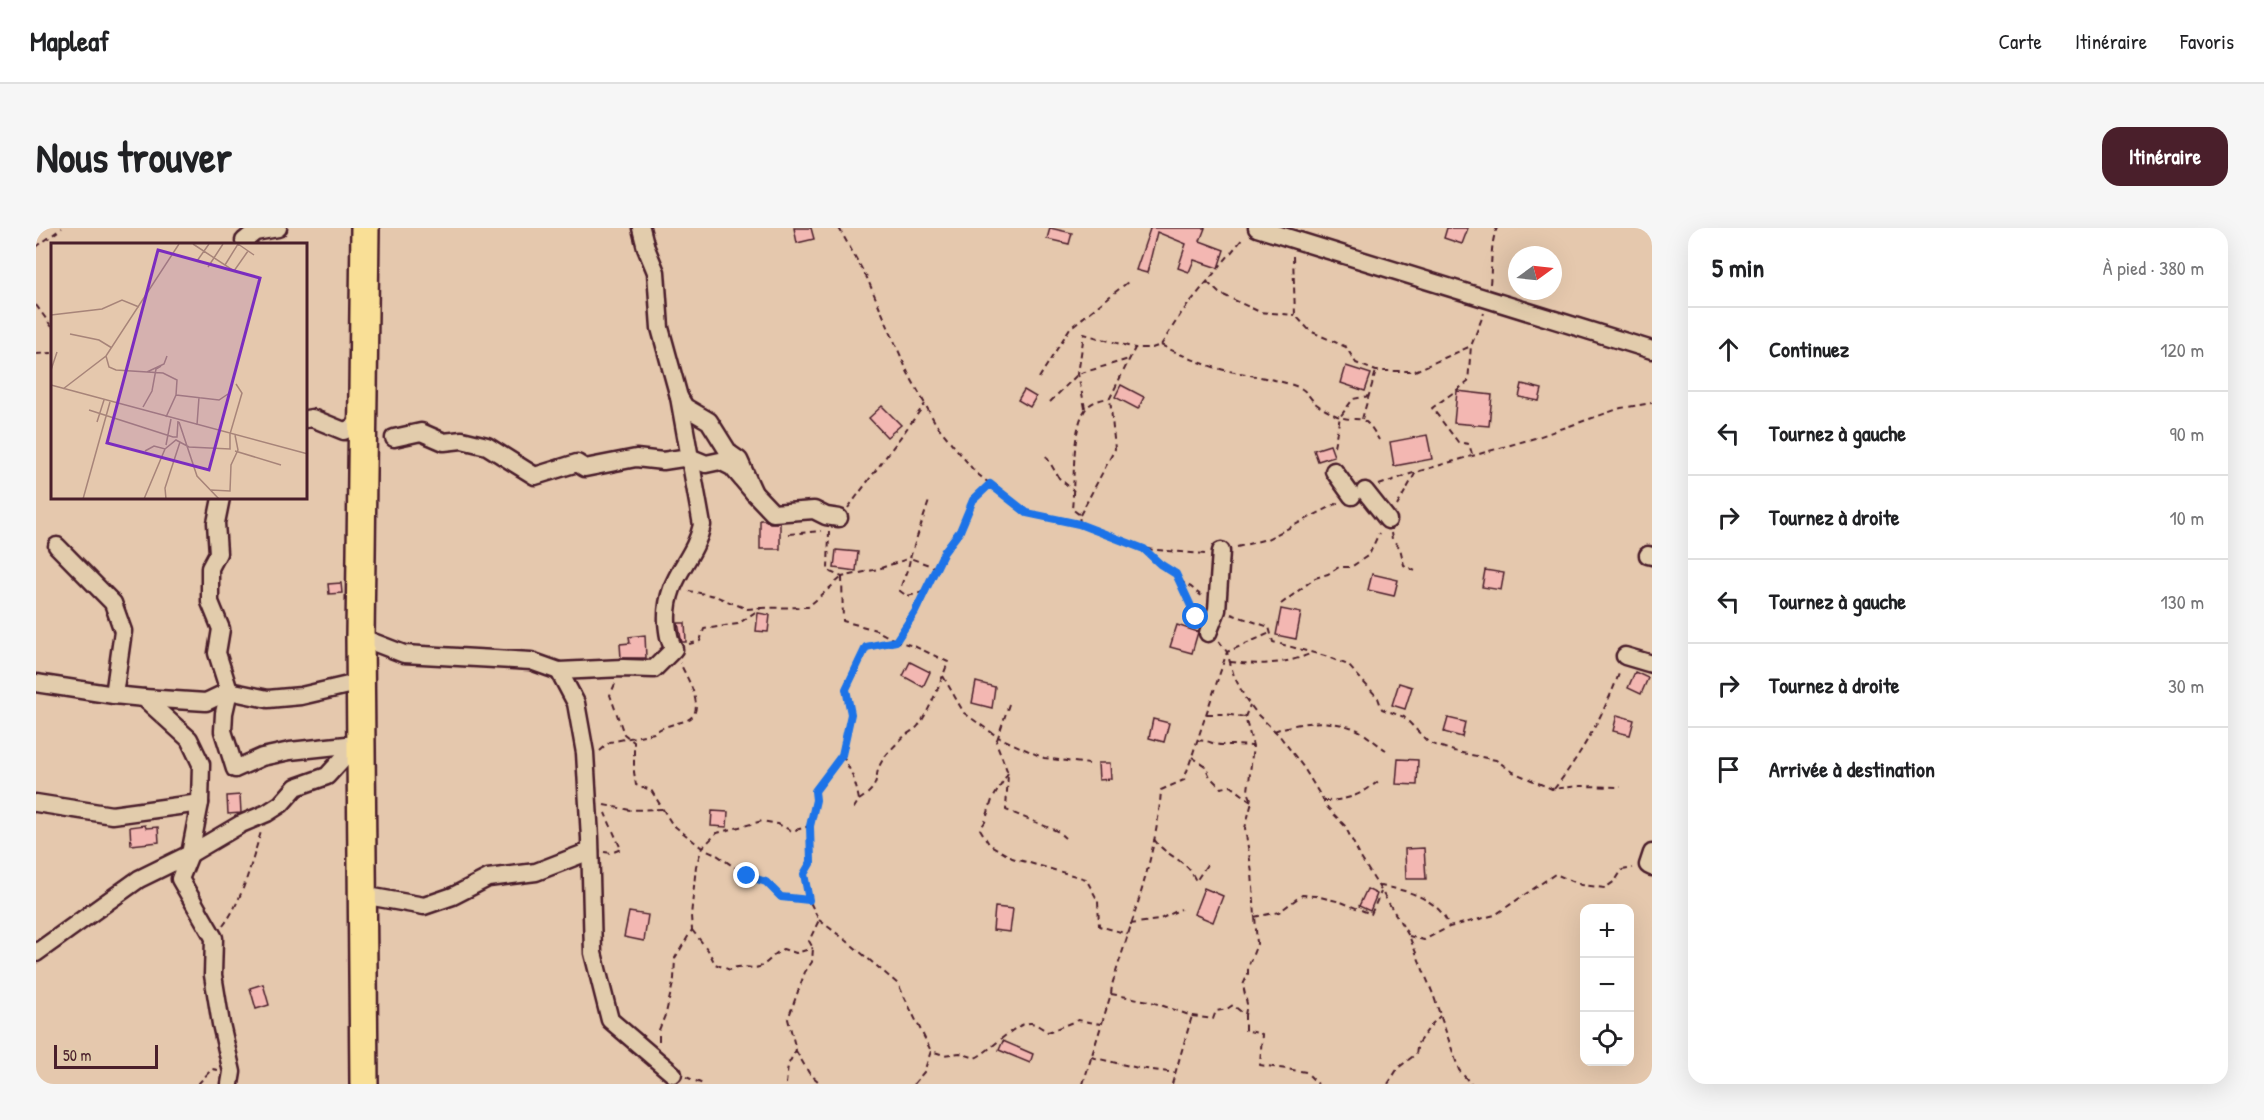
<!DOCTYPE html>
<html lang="fr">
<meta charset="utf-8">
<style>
:root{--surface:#fff;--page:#f6f6f6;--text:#202124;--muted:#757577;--line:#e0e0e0;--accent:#4a1f2b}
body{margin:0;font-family:"Patrick Hand",sans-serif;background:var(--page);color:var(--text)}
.controls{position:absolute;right:18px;bottom:18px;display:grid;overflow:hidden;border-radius:12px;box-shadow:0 6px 24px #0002}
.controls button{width:54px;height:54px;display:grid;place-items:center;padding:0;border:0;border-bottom:2px solid var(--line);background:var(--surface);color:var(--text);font:30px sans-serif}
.compass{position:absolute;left:1472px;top:18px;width:54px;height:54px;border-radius:50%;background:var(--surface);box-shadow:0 6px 24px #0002;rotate:75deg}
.scale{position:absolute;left:18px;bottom:15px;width:104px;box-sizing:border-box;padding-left:6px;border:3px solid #4a1f2b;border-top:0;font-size:16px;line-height:21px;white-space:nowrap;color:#4a1f2b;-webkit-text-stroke:4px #e2ccac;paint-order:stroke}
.stop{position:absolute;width:18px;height:18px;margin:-14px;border:4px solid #1a73e8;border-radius:50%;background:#fff}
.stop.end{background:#1a73e8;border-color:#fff;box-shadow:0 2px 6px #0008}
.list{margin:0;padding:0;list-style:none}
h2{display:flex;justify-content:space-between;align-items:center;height:78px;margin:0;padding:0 24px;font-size:26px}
h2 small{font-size:20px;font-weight:400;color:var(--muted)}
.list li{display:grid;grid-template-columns:39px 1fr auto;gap:18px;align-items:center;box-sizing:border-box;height:84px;padding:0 24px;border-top:2px solid var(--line)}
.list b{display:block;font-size:22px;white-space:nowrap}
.list em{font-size:20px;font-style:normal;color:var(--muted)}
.icon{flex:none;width:33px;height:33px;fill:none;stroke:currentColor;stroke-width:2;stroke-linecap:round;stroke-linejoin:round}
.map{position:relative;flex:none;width:1616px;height:856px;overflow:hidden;border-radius:18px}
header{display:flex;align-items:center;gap:36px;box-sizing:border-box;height:84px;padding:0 30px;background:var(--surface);border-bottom:2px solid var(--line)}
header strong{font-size:28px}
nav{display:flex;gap:33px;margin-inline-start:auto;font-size:21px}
.intro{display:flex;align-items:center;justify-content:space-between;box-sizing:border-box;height:144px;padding:0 36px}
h1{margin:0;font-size:42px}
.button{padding:15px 27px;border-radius:18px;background:var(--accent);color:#fff;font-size:21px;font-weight:700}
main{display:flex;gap:36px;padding:0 36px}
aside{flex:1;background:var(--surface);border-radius:18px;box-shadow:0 6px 24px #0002}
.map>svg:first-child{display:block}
</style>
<header>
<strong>Mapleaf</strong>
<nav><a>Carte</a><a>Itinéraire</a><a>Favoris</a></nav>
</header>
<div class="intro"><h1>Nous trouver</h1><a class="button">Itinéraire</a></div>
<main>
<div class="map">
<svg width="1616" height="856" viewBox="0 0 1616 856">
<rect width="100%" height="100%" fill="#e5c8ad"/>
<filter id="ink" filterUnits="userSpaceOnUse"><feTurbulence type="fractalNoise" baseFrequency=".0167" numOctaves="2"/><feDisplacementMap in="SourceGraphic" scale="12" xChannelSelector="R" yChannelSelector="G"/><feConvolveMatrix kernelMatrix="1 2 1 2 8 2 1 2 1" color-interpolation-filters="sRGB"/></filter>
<g filter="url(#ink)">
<!-- building -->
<g fill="#f3b7b2" stroke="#4a1f2b" stroke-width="1.5">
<path d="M758,0h17l3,11 -17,4z"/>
<path d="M1014,0l22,5 -3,11 -22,-5z"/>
<path d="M1113,0h56l-5,13 24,9 -6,18 -24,-8 -5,12 -11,-4 8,-24 -29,-12 -10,41 -11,-3 14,-41z"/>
<path d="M1411,0h21l-6,16 -18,-6z"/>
<path d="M1310,138l25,8 -6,17 -24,-8z"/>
<path d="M1486,156l20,5 -3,12 -20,-4z"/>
<path d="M1085,157l23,12 -6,12 -23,-12z"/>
<path d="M988,162l12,7 -6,10 -12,-7z"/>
<path d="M1421,163l35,4 -3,31 -35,-3z"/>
<path d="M846,178l19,19 -14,12 -18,-19z"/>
<path d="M1391,207l5,24 -38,7 -4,-24z"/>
<path d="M1294,217l4,11 -16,5 -4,-11z"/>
<path d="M724,292h5l5,3h10v26h-20z"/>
<path d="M800,322l22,2 -2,19 -22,-3z"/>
<path d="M1449,342l19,3 -3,17 -19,-3z"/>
<path d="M1336,346l26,6 -4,16 -26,-6z"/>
<path d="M305,355l1,10 -13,1 -1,-10z"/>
<path d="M1245,381l20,4 -5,26 -20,-4z"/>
<path d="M722,385l12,2 -2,17 -12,-1z"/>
<path d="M642,395h7l1,19h-4l-1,-3z"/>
<path d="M1141,397l21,7 -6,21 -22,-6z"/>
<path d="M609,407l1,23h-25l-1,-14 10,-1 -1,-6z"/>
<path d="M874,434l20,10 -7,15 -20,-11z"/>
<path d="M1599,444l13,6 -7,16 -13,-6z"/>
<path d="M940,454l19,5 -3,21 -20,-5z"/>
<path d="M1363,455l13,4 -7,22 -13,-4z"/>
<path d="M1581,487l17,5 -4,15 -17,-4z"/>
<path d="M1412,490l17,4 -3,15 -18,-5z"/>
<path d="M1117,491l16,4 -5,19 -15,-4z"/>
<path d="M1362,531l20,1 -1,25 -21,-1z"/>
<path d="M1062,535h12l1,16 -12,1z"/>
<path d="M204,567l1,18 -13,1 -1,-18z"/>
<path d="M676,583l16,1 -1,15 -16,-1z"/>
<path d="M109,597l1,3 12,-1 1,15 -28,3 -1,-18z"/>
<path d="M1388,620l2,31h-20l-1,-30z"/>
<path d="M1168,660l19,8 -10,26 -19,-8z"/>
<path d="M1331,661l10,5 -7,17 -11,-5z"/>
<path d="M959,679l18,2 -3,23 -17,-2z"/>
<path d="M593,684l19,3 -4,26 -20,-4z"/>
<path d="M227,756l6,21 -13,4 -6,-21z"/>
<path d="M967,813l30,13 -3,9 -31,-13z"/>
</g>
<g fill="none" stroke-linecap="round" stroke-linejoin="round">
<!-- minor casing -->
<g stroke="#4a1f2b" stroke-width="21">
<g id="minor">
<path d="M1221,0l395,122"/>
<path d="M208,13l11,-9 23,-4"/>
<path d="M643,169l6,10 24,14 20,32 10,7 15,33 19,20 41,-3 12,6 13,2"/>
<path d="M270,191l6,-1 32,13 19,-8"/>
<path d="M358,210l27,-6 23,10 18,-2 25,6 48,30 42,-13 8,5 51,-10 27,3 26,-4 17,7 14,-3 12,6 22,26"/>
<path d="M1298,243l18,25"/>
<path d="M1329,263l23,29"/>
<path d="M185,270l-5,25 2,30 -8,15v34l11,27 -4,24 12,38 -5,22 -1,18 12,38 27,-12 28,-6 66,-7"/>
<path d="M21,318l56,57 10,28 -9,64 30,3 45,41 12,25 -1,39 -10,51 -10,25 34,59 -1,37 8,49 11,48 -2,12"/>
<path d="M1612,327l4,1"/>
<path d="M1172,405l9,-23 4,-59"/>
<path d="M324,409l44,17 127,7 28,10 64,-3 31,1 20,-20c-5,-8 -6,-16 -7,-27 -2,-45 27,-60 35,-97l-23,-128 -19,-69 -4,-56 -10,-24 -5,-20"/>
<path d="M1589,428l27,8"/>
<path d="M523,443l17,32 9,50 5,85 3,115 17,67 63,54"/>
<path d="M0,455l78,12"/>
<path d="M108,470l62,4 23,-11 39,8 33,-3 60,-14"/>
<path d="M0,575l76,12 88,-12"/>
<path d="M1616,625l-4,12 4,2"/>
<path d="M326,667l62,11 29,-10 35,-18 48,-6 54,-21"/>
<path d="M0,725l103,-74 51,-25 51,-30 26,-11 14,-9 15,-17 31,-11 29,-32 1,-6"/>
</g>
</g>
<!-- trunk casing -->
<g stroke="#4a1f2b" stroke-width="32">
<path id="trunk" d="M328,856l-4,-447 5,-409"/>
</g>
<!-- path -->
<g stroke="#4a1f2b" stroke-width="2" stroke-dasharray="6 4.5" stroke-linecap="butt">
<path d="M803,0l28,50 41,95 28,51 39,48 52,41 52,11 65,25 61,5"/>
<path d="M0,19l26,-19"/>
<path d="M1257,28l2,59 15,16 36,16 10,16 20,8h39l56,-25"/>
<path d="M1171,54l12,11 41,19 35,3"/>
<path d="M1454,56c2,-18 0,-41 7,-56"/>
<path d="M0,77l16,22"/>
<path d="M1125,117c20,10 51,24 74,27 14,3 56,10 67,17 5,3 9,10 13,14 6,5 13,8 20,12 24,11 26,-8 44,25"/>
<path d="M0,126l16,-1"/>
<path d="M1003,150l31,-50 58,-46"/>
<path d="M1014,174l28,-28 51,-15"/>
<path d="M1049,180l-7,-34 6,-40 51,14"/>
<path d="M1326,191l14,-48"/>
<path d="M1298,218l6,-29 13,-18 16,-3"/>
<path d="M1436,226l-3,-10 -11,-2 -26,-34 36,-26 3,-36 13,-33"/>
<path d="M1010,228l13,22 15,13"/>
<path d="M1343,257l37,-13 119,-34 86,-30 31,-5"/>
<path d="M1361,278l19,-34"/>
<path d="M812,280l77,-104"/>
<path d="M1044,287l35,-66 -5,-51"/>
<path d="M1043,296l1,-9 -8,-6c3,-27 -1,-77 13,-99 5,-8 16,-11 25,-12l25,-50h17l9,-3 21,-33 62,-75"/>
<path d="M793,303l-1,40 14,6 36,-8 32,-11 19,-57"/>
<path d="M1355,305l1,6 8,9 4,17 13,7"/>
<path d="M753,306l32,-3"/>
<path d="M1201,319l30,-8 71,-36"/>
<path d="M1108,321l16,15 16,10 21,45"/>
<path d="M806,349l1,44 33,9 20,11"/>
<path d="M1143,353l12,6 13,11"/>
<path d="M888,364l-17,4 -7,-5c2,-12 9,-21 10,-33l27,10"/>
<path d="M1245,376l34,-26 13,-4 11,-7h12l18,-12 10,-22"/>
<path d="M725,380l47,-1 34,-30"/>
<path d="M1195,386l38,13 4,15 52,14 23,9 30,33 4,11 22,8 25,26 28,9 39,8 17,12 39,17 28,-3 41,1"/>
<path d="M1183,413l8,11 7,24 11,22 13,17 21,20 25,33 24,40 17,18 16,32 48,78 24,58 26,76 12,14"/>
<path d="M653,416l11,-3 4,-12 34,-5 23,-16 -14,1 -32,-13 -26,-5"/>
<path d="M1194,434c29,3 55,3 82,-9"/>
<path d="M907,448l21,37 34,24 -2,5 12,31 -2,37 51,21 8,7"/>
<path d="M579,456l-5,11 14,39 10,8v30l2,13 15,5 21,34 30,24 12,5 33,23 19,6 15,15 28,3"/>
<path d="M973,476l-11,33 46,21 45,6"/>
<path d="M1171,486h17l21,3"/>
<path d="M1238,503c25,-9 50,-12 76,-4 12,3 25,16 36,23"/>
<path d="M1161,513c12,-2 15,4 25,4 10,0 20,0 31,1"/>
<path d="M564,523l10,-9 44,-9c9,-7 20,-9 31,-12 24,-8 2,-43 -5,-58"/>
<path d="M806,527c9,15 14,28 17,45l-7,11"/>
<path d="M1156,529l13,9 5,11 11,11 10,-2 20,15"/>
<path d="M972,545l-16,27 -7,22 -5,7 9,15 23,14 74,21 12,22 1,25 29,8"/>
<path d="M1518,561c27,-34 51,-77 66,-118"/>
<path d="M823,572c26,-17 11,-22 25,-42 6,-8 15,-17 23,-24 3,-2 8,-4 11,-8 11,-14 24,-47 30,-64l-34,-16 -18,-5 19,-29 29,-60 16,-21 13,-31 17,-16"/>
<path d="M1288,573c25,-1 37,-6 56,-21"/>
<path d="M568,577l26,5 34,-1"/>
<path d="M1118,611c8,13 23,18 34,29 3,3 6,9 8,13l12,-18"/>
<path d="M568,624l7,1 10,-4 -16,-36"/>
<path d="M1343,658c26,3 62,13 70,41"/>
<path d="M1218,689l25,-5 23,-17 14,1 25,6 30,12 10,-22"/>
<path d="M783,692l28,21 51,43 33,67"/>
<path d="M1094,696l28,-4 23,-11"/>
<path d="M187,698c20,-26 28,-63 38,-94"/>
<path d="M656,702l16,20 7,14 15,6c9,-7 19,0 29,-3 10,-4 14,-13 24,-18l13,4 17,-5"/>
<path d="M1373,708l15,4 25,-13 46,-12 60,-41 27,11 23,3 10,-7 7,-11 11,-2"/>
<path d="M1075,766l38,7 43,15 21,3 3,-8 11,-2 6,-4 12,10v15l17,4 -2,31 46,7 12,12"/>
<path d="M1209,787l2,-11 -4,-19 5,-11v-7l9,-23 -5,-71 -7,-45 7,-26 -4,-11 5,-45 -8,-29 5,-12"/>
<path d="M623,813v-11l7,-17 8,-34 1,-21 17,-28 -1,-14 5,-50 6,-18 15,-15 45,-12 16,3 14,7 18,-5"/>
<path d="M760,823l13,22 12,11"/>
<path d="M1055,829l47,11 38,5"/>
<path d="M650,849l17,7"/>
<path d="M162,856l14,-15 6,1"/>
<path d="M750,856l2,-19 8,-15 -8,-31 17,-47 7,-10 1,-14 -4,-7 10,-21 -10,-20 -5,-26 7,-12 -1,-36 6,-26 -1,-9 27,-36 9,-41 -5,-25 20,-42 30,-6"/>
<path d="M878,856l10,-12 7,-21 13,4 16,-2 15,5c17,-8 40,-36 56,-35 6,1 12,6 17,9l30,-12 23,4"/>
<path d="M1047,856l28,-90 1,-9c19,-63 45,-129 49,-195l23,-10 43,-128 43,-19"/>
<path d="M1136,856l20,-68"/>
<path d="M1352,856l10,-16 18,-14 2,-11 14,-19 8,-8"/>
</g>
<!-- minor -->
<use href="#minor" stroke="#e2ccac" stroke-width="16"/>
<!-- trunk -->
<use href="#trunk" stroke="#f9df96" stroke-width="27"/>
</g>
</g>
<g fill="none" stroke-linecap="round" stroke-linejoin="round" filter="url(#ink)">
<!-- route -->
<path stroke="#1a73e8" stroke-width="8" d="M711,648l19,6 15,15 28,3 -5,-26 7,-12 -1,-36 6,-26 -1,-9 27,-36 9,-41 -5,-25 20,-42 30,-6 19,-29 29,-60 16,-21 13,-31 17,-16 37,29 52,11 65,25 16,15 16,10 20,43"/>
</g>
<!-- overview -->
<g transform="translate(15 15)">
<rect width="256" height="256" fill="#e5c8ad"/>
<path fill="none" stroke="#a78479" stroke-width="1.5" d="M142,1l41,27 14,-20M146,18l12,-17M174,22l13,-21 16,11M157,24l15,-23M0,72l51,-6 20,-9 17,7M19,91l29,6 13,8M55,113l3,11 7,3 47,3 14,7 -1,15 -10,22M0,127l6,-18M96,129l17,-8 3,-8M0,142l257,69M12,146l43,-33 73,-112M125,152l43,5 9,-6M92,164l9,-16 4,-22 5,-3M38,167l84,27h4l1,-16M46,179l7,-22M128,179l18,54 22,23M146,182l2,-28M115,202l5,-26M94,208l9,-5 11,3 11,-9 13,7 41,2v-15l12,-41 -6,-9M184,208l46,14M160,247l19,1 1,-26 7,-15 -3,-15M32,256l27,-97M93,256l21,-50M115,256l-1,-11 15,-46"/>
<path fill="#7b2cbf" fill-opacity="0.15" stroke="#7b2cbf" stroke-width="3" d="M107,7l102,28 -51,192 -102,-27z"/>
<rect width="256" height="256" fill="none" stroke="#4a1f2b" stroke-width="3"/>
</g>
</svg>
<div class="controls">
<button>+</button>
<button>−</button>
<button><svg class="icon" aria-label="locate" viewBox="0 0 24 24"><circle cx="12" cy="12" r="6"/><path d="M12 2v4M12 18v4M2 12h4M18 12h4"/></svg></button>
</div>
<svg class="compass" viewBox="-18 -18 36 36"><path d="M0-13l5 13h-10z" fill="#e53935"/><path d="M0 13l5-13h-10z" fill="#757577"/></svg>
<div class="scale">50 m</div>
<div class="stop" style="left:1160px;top:389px"></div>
<div class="stop end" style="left:711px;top:648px"></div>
</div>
<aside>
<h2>5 min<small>À pied · 380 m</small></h2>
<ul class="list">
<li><svg class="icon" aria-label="ahead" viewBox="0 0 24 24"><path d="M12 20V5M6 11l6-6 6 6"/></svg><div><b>Continuez</b></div><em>120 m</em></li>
<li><svg class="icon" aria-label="left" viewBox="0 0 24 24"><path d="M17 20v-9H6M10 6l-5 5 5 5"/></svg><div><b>Tournez à gauche</b></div><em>90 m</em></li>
<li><svg class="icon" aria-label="right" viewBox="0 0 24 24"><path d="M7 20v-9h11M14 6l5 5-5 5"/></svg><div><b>Tournez à droite</b></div><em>10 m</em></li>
<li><svg class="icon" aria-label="left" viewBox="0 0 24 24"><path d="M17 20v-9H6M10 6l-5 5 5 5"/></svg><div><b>Tournez à gauche</b></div><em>130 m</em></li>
<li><svg class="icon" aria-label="right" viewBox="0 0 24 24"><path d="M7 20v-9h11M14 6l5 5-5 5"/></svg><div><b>Tournez à droite</b></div><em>30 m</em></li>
<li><svg class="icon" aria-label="arrive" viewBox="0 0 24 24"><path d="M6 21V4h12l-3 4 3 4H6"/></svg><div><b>Arrivée à destination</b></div></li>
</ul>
</aside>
</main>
